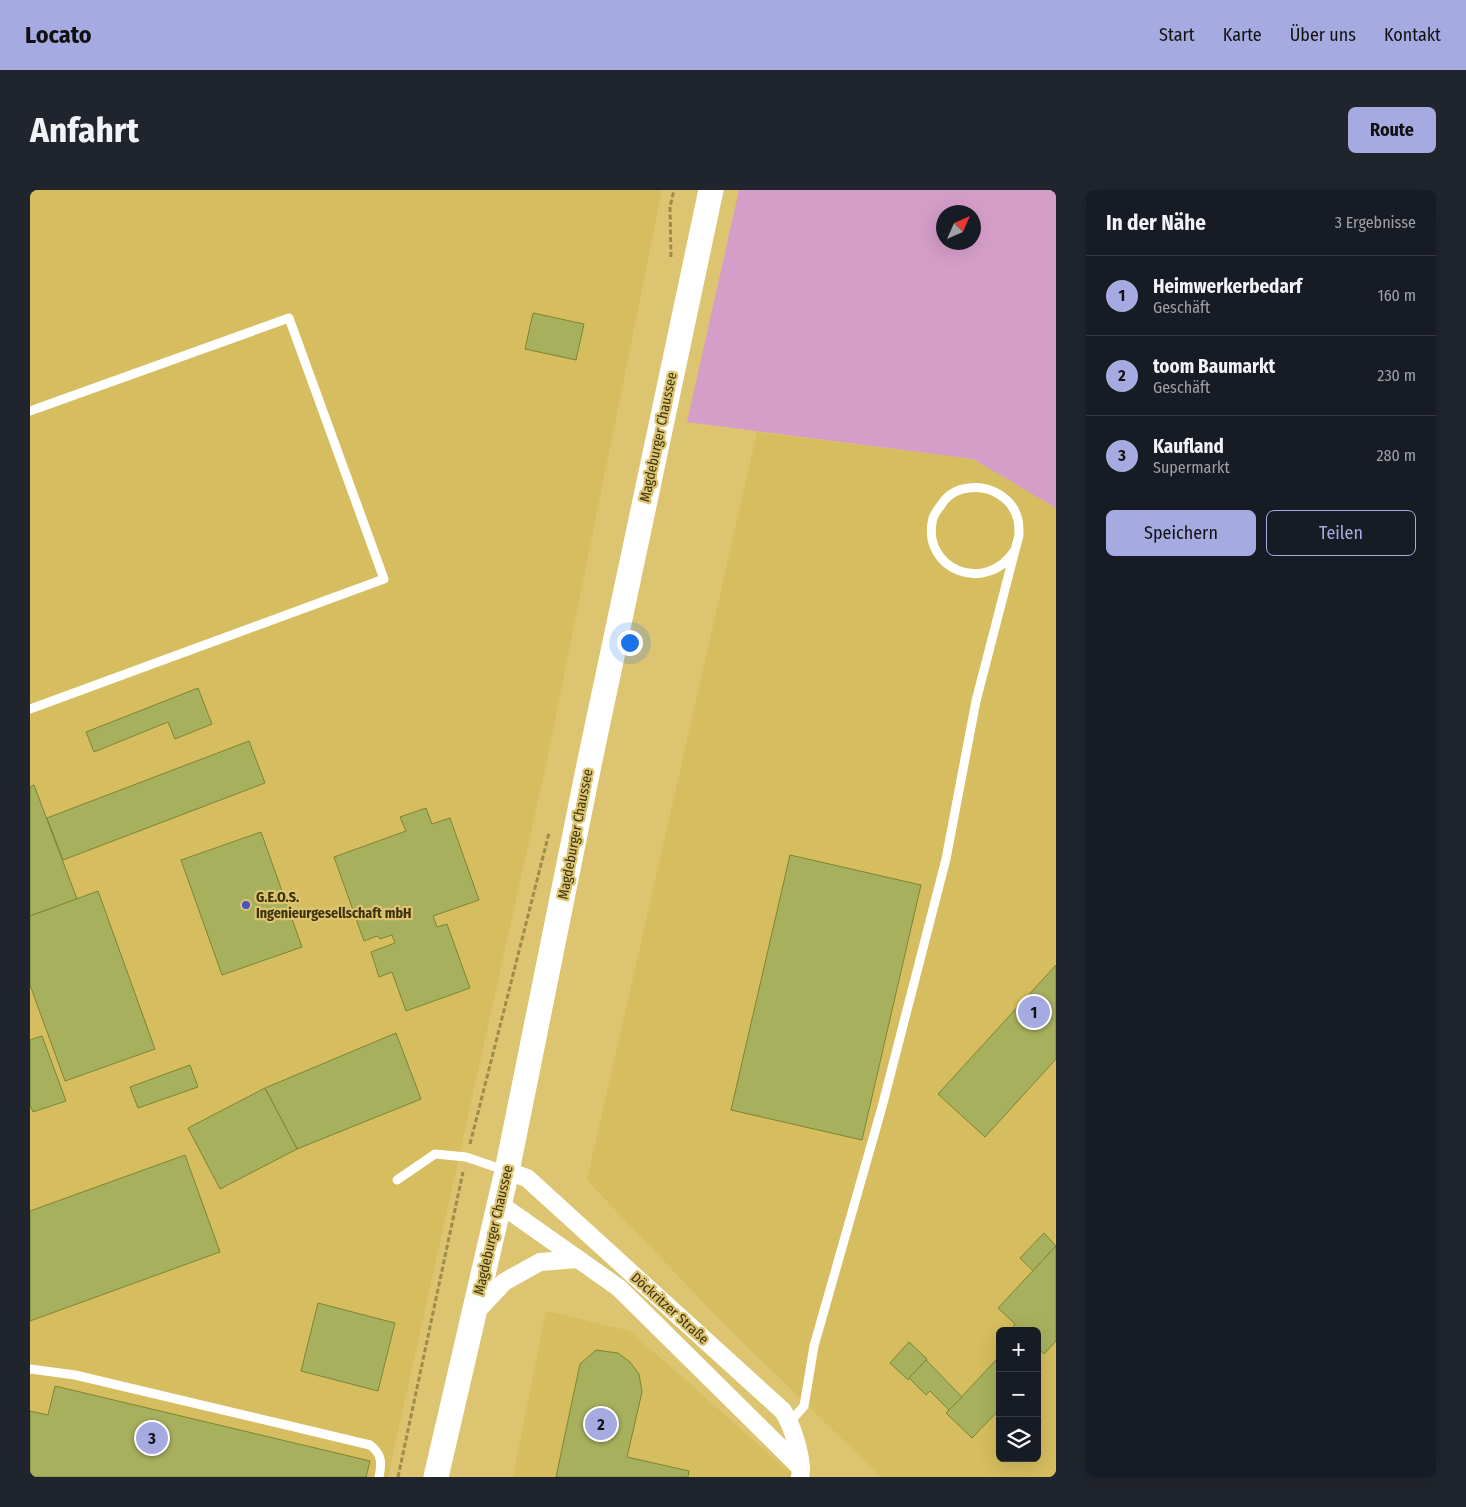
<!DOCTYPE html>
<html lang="de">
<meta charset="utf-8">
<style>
:root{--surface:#171b24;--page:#20242c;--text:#f1f3f6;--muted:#9ea1a6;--line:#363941;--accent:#a5aae0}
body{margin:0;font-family:"Fira Sans Condensed",sans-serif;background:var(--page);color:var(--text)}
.controls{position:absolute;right:15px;bottom:15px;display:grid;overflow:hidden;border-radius:8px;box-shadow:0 5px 20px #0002}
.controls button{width:45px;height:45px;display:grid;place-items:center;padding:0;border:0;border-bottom:1px solid var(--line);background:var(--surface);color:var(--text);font:25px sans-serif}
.compass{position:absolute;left:906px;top:15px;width:45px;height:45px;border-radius:50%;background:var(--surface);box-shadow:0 5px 20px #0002;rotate:45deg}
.you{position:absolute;left:599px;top:452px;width:18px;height:18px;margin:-12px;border:4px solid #fff;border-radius:50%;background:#1a73e8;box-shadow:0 0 0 8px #1a73e833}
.badge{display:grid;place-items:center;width:32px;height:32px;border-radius:50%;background:var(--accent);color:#111;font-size:16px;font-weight:700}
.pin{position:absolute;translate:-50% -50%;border:2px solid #fff;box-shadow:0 1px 5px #0006}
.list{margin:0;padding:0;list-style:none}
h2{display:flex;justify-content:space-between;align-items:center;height:65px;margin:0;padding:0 20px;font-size:21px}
h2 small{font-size:16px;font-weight:400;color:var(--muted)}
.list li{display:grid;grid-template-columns:32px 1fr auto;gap:15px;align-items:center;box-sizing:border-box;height:80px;padding:0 20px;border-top:1px solid var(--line)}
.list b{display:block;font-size:19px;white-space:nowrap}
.list p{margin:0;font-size:16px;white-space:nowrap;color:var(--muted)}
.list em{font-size:16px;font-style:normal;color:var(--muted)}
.actions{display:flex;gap:10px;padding:15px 20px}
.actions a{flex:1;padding:11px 0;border:1px solid var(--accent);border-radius:8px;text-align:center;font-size:18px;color:var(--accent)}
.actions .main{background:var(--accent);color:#111}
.icon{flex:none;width:28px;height:28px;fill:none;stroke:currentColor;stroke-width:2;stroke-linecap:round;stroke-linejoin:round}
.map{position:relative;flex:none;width:1026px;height:1287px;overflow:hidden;border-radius:8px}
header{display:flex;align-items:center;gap:30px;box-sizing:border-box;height:70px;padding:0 25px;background:var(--accent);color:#111}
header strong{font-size:24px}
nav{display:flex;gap:28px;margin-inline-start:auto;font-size:18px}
.intro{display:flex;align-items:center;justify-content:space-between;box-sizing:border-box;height:120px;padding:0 30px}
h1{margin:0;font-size:35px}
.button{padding:12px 22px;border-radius:8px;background:var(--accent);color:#111;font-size:18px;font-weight:700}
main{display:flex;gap:30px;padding:0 30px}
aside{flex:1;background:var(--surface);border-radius:8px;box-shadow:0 5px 20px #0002}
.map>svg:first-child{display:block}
</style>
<header>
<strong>Locato</strong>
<nav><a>Start</a><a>Karte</a><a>Über uns</a><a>Kontakt</a></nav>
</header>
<div class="intro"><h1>Anfahrt</h1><a class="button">Route</a></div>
<main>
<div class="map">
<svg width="1026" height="1287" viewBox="0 0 1026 1287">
<rect width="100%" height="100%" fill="#dcc470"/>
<!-- built -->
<g fill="#d6bd5f" fill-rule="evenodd">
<path d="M0,0h632l-115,570 -159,717h-358z"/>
<path d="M727,242l216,27 83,49v969h-175l-162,-158 -132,-139zM970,1141h37v127h-37z"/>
<path d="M516,1121l84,20 165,146h-282z"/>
</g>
<!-- green -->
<path fill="#d59ec9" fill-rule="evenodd" d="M709,0h317v318l-83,-49 -286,-37zM914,22h30v30h-30z"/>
<!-- building -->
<g fill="#a7b05d" stroke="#7d8531">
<path d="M503,123l51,11 -8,36 -51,-11z"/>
<path d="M168,498l14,36 -37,15 -7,-17 -74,30 -8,-20z"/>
<path d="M219,551l16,42 -202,77 -16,-42z"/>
<path d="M4,595l43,114 -47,17v-129z"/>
<path d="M396,618l6,16 18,-6 29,82 -46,16 4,11 10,-3 23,64 -64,23 -14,-39 -13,5 -8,-25 24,-9 -3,-8 -12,4 -3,-3 -13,5 -30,-84 72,-26 -6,-14z"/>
<path d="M231,642l41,115 -80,28 -41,-115z"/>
<path d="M760,665l131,30 -59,255 -131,-30z"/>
<path d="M68,701l57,158 -90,32 -35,-96v-69z"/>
<path d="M1026,775v94l-71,78 -47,-43z"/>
<path d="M366,843l25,66 -124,50 -32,-61z"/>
<path d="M12,846l24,65 -33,11 -3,-7v-65z"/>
<path d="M160,875l8,22 -60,21 -8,-21z"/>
<path d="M235,898l32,61 -77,40 -32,-61z"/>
<path d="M155,965l35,97 -190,69v-110z"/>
<path d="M1014,1043l12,13 -23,25 -13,-13z"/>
<path d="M1026,1056v95l-12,13 -7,-7v-16h-23l-2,-2 3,-5 -17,-16z"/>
<path d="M288,1113l77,20 -17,68 -77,-20z"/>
<path d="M879,1152l18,17 -19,21 -18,-17z"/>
<path d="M566,1160l22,3 12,9 9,12 3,18 -15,65 62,14 -1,6h-132l24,-113z"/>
<path d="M970,1166v53l-28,29 -26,-25z"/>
<path d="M896,1170l36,37 -13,13 -19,-19 -4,4 -17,-17z"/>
<path d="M25,1196l315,75 -4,16h-336v-66l18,4z"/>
</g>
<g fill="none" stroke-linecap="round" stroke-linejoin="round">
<!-- path -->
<g stroke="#9d8b49" stroke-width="3" stroke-dasharray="5 2.5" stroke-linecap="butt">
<path d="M641,67l-1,-50 4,-17"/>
<path d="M440,954l79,-311"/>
<path d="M368,1287l65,-305"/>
</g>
<!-- service -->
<g stroke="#fff" stroke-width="9">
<path d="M0,221l259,-93 95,261 -354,130"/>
<path d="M367,990l38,-26 31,3 41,14"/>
<path d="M0,1179l45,6 295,70c12,9 12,18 9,32"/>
<path d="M760,1232l14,-16 10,-60 68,-239 64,-248 30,-158 43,-166c0,-4 0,-10 -1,-15 -5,-22 -28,-35 -49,-32 -12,1 -21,6 -28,17 -3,4 -6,8 -8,13 -13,51 53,78 82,32"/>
</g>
<!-- minor -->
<g stroke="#fff" stroke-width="18">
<path d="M477,981l20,7 256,233c9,14 21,49 17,66"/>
<path d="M470,1014l119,84 182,180"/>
<path d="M444,1124l30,-32 36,-20 38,-3"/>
</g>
<!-- secondary -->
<path stroke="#fff" stroke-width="25" d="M406,1287l71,-306 83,-411 121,-570"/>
</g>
<!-- markers -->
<circle fill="#4851c6" stroke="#dcc470" stroke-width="2" cx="216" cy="715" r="5"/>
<g text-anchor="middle" stroke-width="4.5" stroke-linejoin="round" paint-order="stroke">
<!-- street labels -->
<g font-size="14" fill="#3c320e" stroke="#dcc470">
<text transform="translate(628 247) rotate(-78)" y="5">Magdeburger Chaussee</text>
<text transform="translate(545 644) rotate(-79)" y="5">Magdeburger Chaussee</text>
<text transform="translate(463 1040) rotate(-77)" y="5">Magdeburger Chaussee</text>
<text transform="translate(640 1118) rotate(42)" y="5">Döckritzer Straße</text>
</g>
<!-- poi labels -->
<g font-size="14" font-weight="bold" fill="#3c320e" stroke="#dcc470" text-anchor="start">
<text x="226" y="712">G.E.O.S.<tspan x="226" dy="16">Ingenieurgesellschaft mbH</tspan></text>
</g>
</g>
</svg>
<div class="controls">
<button>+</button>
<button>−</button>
<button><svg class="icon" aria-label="layers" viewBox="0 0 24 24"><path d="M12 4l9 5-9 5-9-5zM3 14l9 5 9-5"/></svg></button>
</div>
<svg class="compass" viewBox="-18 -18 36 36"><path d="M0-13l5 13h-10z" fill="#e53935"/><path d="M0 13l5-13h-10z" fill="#9ea1a6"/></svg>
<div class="you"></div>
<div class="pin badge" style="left:1004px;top:822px">1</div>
<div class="pin badge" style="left:571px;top:1234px">2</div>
<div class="pin badge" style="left:122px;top:1248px">3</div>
</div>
<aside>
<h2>In der Nähe<small>3 Ergebnisse</small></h2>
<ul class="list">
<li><span class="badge">1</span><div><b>Heimwerkerbedarf</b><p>Geschäft</p></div><em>160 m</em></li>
<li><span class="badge">2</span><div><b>toom Baumarkt</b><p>Geschäft</p></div><em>230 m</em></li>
<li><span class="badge">3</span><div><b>Kaufland</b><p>Supermarkt</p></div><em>280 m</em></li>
</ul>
<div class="actions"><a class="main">Speichern</a><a>Teilen</a></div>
</aside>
</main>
